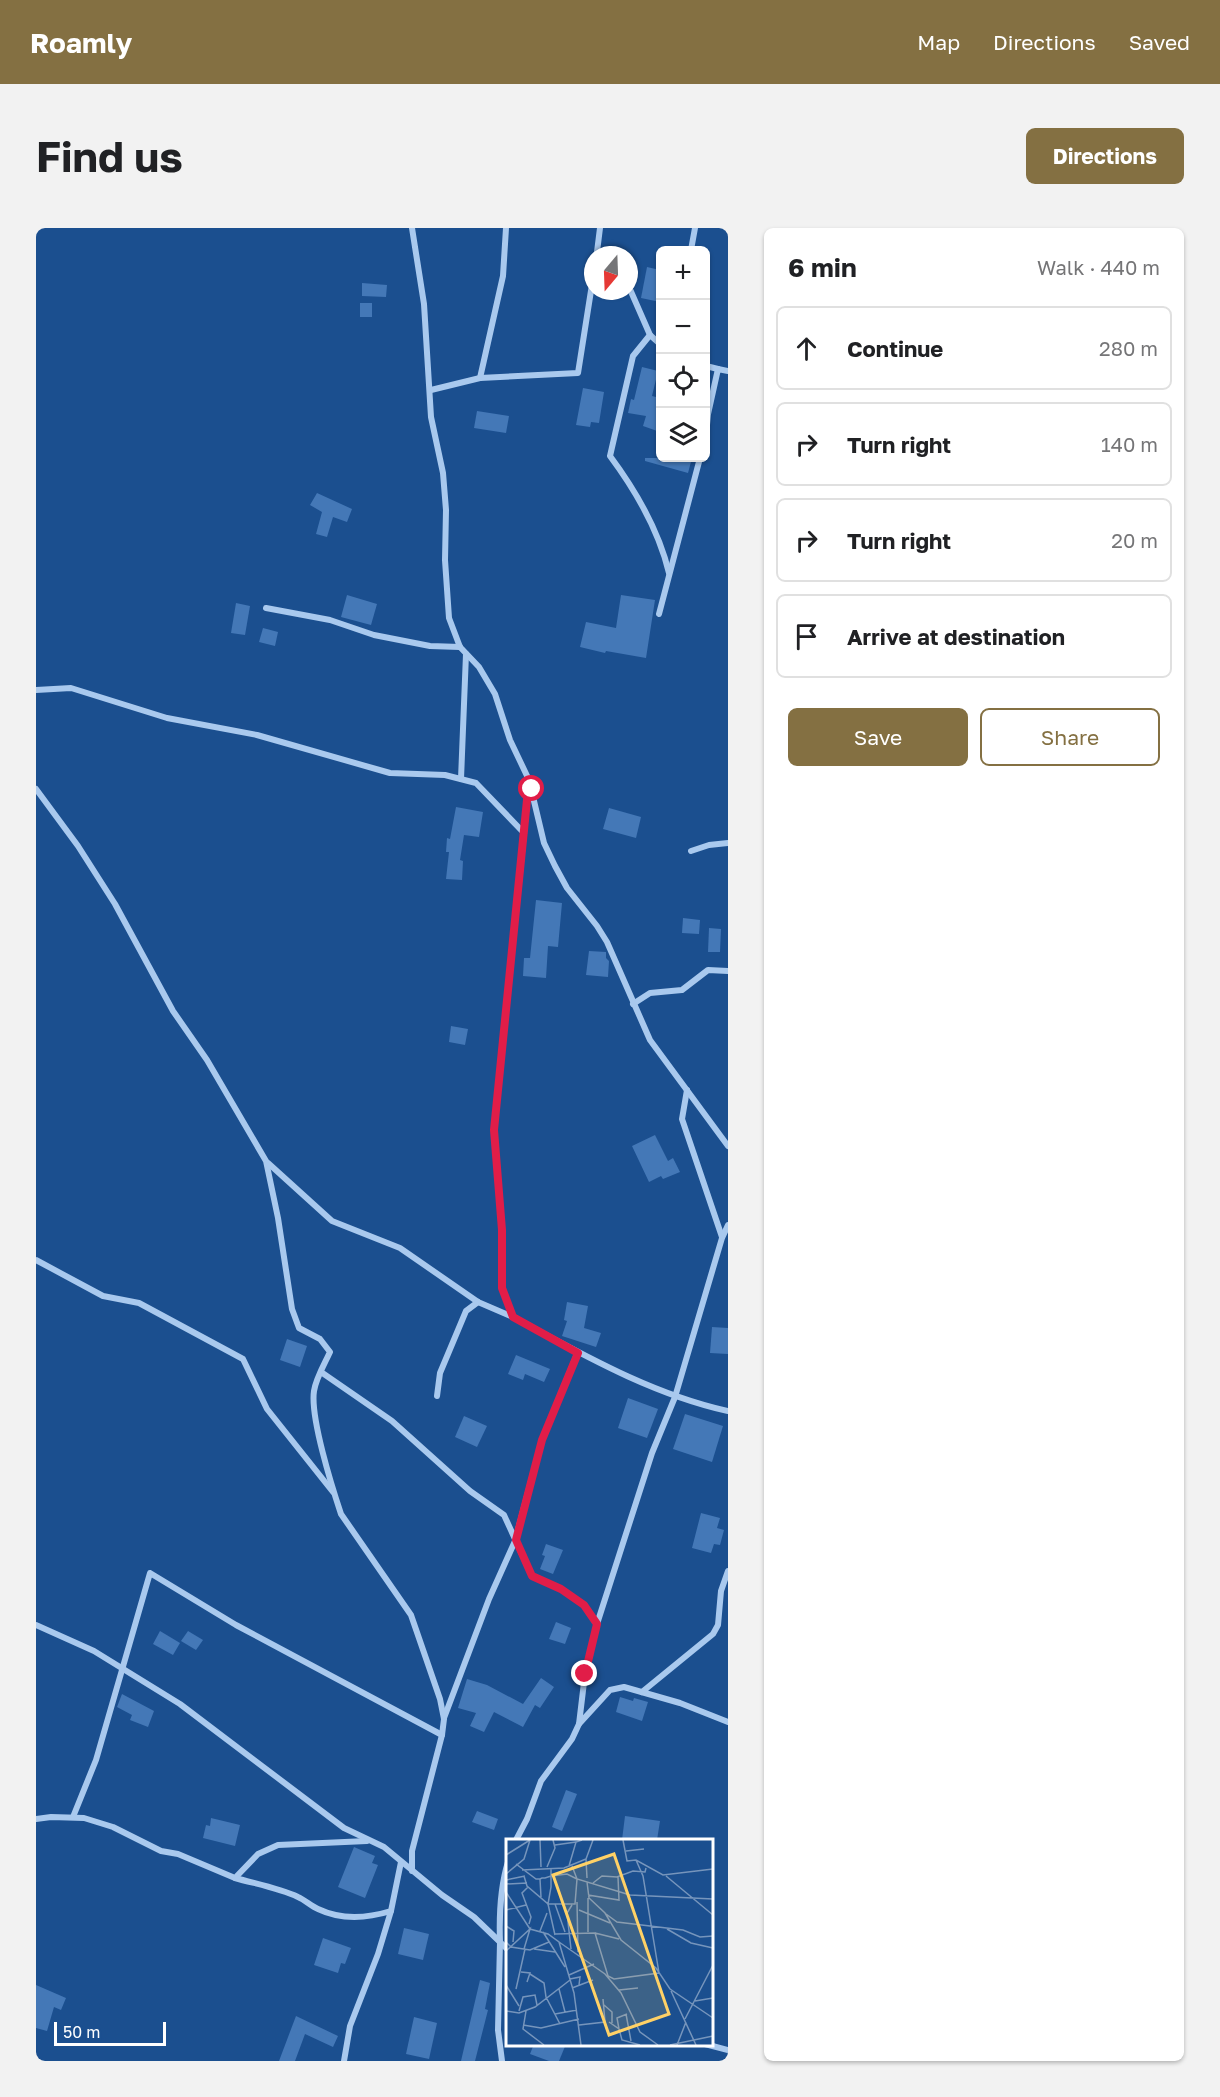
<!DOCTYPE html>
<meta charset="utf-8">
<style>
:root{--surface:#fff;--page:#f2f2f2;--text:#202124;--muted:#757577;--line:#e0e0e0;--accent:#847042}
body{margin:0;font-family:"Golos Text",sans-serif;background:var(--page);color:var(--text)}
.controls{position:absolute;right:18px;top:18px;display:grid;overflow:hidden;border-radius:9px;box-shadow:0 2px 4px #0004}
.controls button{width:54px;height:54px;display:grid;place-items:center;padding:0;border:0;border-bottom:2px solid var(--line);background:var(--surface);color:var(--text);font:30px sans-serif}
.compass{position:absolute;left:548px;top:18px;width:54px;height:54px;border-radius:50%;background:var(--surface);box-shadow:0 2px 4px #0004;rotate:199deg}
.scale{position:absolute;left:18px;bottom:15px;width:112px;box-sizing:border-box;padding-left:6px;border:3px solid #fff;border-top:0;font-size:16px;line-height:21px;white-space:nowrap;color:#fff;-webkit-text-stroke:4px #1b4f8f;paint-order:stroke}
.stop{position:absolute;width:18px;height:18px;margin:-14px;border:4px solid #e11d48;border-radius:50%;background:#fff}
.stop.end{background:#e11d48;border-color:#fff;box-shadow:0 2px 6px #0008}
.list{margin:0;padding:0;list-style:none}
h2{display:flex;justify-content:space-between;align-items:center;height:78px;margin:0;padding:0 24px;font-size:26px}
h2 small{font-size:20px;font-weight:400;color:var(--muted)}
.list li{display:grid;grid-template-columns:39px 1fr auto;gap:18px;align-items:center;box-sizing:border-box;height:84px;margin:0 12px 12px;padding:0 12px;border:2px solid var(--line);border-radius:9px}
.list b{display:block;font-size:22px;white-space:nowrap}
.list em{font-size:20px;font-style:normal;color:var(--muted)}
.actions{display:flex;gap:12px;padding:18px 24px}
.actions a{flex:1;padding:14px 0;border:2px solid var(--accent);border-radius:9px;text-align:center;font-size:21px;color:var(--accent)}
.actions .main{background:var(--accent);color:#fff}
.icon{flex:none;width:33px;height:33px;fill:none;stroke:currentColor;stroke-width:2;stroke-linecap:round;stroke-linejoin:round}
.map{position:relative;flex:none;width:692px;height:1833px;overflow:hidden;border-radius:9px}
header{display:flex;align-items:center;gap:36px;box-sizing:border-box;height:84px;padding:0 30px;background:var(--accent);color:#fff}
header strong{font-size:28px}
nav{display:flex;gap:33px;margin-inline-start:auto;font-size:21px}
.intro{display:flex;align-items:center;justify-content:space-between;box-sizing:border-box;height:144px;padding:0 36px}
h1{margin:0;font-size:42px}
.button{padding:15px 27px;border-radius:9px;background:var(--accent);color:#fff;font-size:21px;font-weight:700}
main{display:flex;gap:36px;padding:0 36px}
aside{flex:1;background:var(--surface);border-radius:9px;box-shadow:0 2px 4px #0004}
.map>svg:first-child{display:block}
</style>
<header>
<strong>Roamly</strong>
<nav><a>Map</a><a>Directions</a><a>Saved</a></nav>
</header>
<div class="intro"><h1>Find us</h1><a class="button">Directions</a></div>
<main>
<div class="map">
<svg width="692" height="1833" viewBox="0 0 692 1833">
<rect width="100%" height="100%" fill="#1b4f8f"/>
<!-- building -->
<g fill="#4478b7">
<path d="M611,39l13,3v32l-19,-4z"/>
<path d="M326,55l25,2 -1,12 -24,-1z"/>
<rect x="324" y="75" width="12" height="14"/>
<path d="M606,139l16,4 -6,25 8,2v34l-17,-6 3,-10 -18,-3 3,-14 3,1z"/>
<path d="M547,160l21,4 -5,31 -8,-1 -1,5 -14,-2z"/>
<path d="M441,183l32,5 -3,17 -32,-5z"/>
<path d="M609,230h47l-4,15 -43,-12z"/>
<path d="M281,265l35,16 -5,13 -14,-5 -6,20 -11,-3 6,-22 -12,-7z"/>
<path d="M311,367l30,9 -6,21 -30,-8z"/>
<path d="M585,367l34,5 -9,58 -40,-7 -1,2 -25,-6 6,-25 30,6z"/>
<path d="M200,375l14,3 -5,29 -14,-2z"/>
<path d="M227,400l15,4 -3,14 -16,-4z"/>
<path d="M420,579l27,5 -4,25 -15,-2 -4,25 3,1 -1,19 -16,-1 3,-27h-3l1,-14 3,1z"/>
<path d="M573,580l32,9 -5,21 -33,-9z"/>
<path d="M500,672l26,3 -4,44 -10,-1 -2,32 -23,-2 1,-18h6z"/>
<path d="M647,690l17,2 -1,14 -17,-1z"/>
<path d="M673,700l12,1 -1,23h-12z"/>
<path d="M553,723l17,1v6l3,3 -1,16 -22,-2z"/>
<path d="M415,798l17,3 -3,16 -16,-3z"/>
<path d="M619,907l13,26 5,-3 7,14 -17,7 -2,-3 -12,6 -17,-36z"/>
<path d="M531,1074l21,4 -4,22 17,5 -5,14 -34,-11 5,-15 -3,-1z"/>
<path d="M676,1099l16,1v26l-18,-1z"/>
<path d="M251,1111l20,7 -7,21 -20,-7z"/>
<path d="M480,1127l34,14 -6,13 -19,-8 -2,6 -15,-6z"/>
<path d="M592,1170l30,11 -11,29 -29,-10z"/>
<path d="M649,1186l38,12 -11,36 -39,-13z"/>
<path d="M428,1188l23,10 -10,21 -22,-10z"/>
<path d="M665,1285l19,5 -3,10 7,2 -4,15 -6,-1 -3,9 -19,-5z"/>
<path d="M510,1316l17,6 -10,24 -13,-5 5,-13 -3,-1z"/>
<path d="M520,1394l15,6 -6,16 -16,-5z"/>
<path d="M124,1403l20,12 -7,12 -20,-11z"/>
<path d="M152,1403l15,9 -7,10 -15,-9z"/>
<path d="M505,1450l13,9 -14,21 -5,-3 -12,22 -29,-15 -10,20 -14,-6 6,-13 -18,-5 9,-29 20,6 36,19z"/>
<path d="M86,1466l32,17 -6,16 -18,-7 2,-5 -15,-8z"/>
<path d="M584,1469l13,4 1,-3 14,4 -6,19 -26,-9z"/>
<path d="M530,1562l11,4 -15,37 -10,-4z"/>
<path d="M441,1583l21,8 -4,11 -22,-8z"/>
<path d="M589,1588l35,5 -3,19h-35z"/>
<path d="M175,1590l29,7 -5,21 -32,-8 3,-13 4,1z"/>
<path d="M318,1619l21,9 -3,7 6,2 -13,33 -27,-11z"/>
<path d="M368,1700l25,6 -6,26 -25,-6z"/>
<path d="M287,1710l28,10 -6,16 -4,-1 -3,10 -24,-8z"/>
<path d="M444,1752l10,3 -5,26 3,1 -13,51h-14z"/>
<path d="M0,1757l30,13 -5,12 -7,-3 -7,24 -11,-3z"/>
<path d="M260,1788l42,20 -5,11 -28,-13 -10,27h-16z"/>
<path d="M378,1789l23,6 -8,36 -23,-5z"/>
<path d="M498,1816h32l-7,17h-10l-19,-7z"/>
</g>
<g fill="none" stroke-linecap="round" stroke-linejoin="round">
<!-- street -->
<g stroke="#a9c9ee" stroke-width="6">
<path d="M376,0l12,76 7,113 12,56 3,37 -1,50 4,58 11,29 19,20 16,27 15,46 19,40 15,63 11,23 12,22 30,38 10,16 43,98 78,106"/>
<path d="M564,0l-3,24 15,3"/>
<path d="M655,22l4,-22"/>
<path d="M593,59l21,48 10,9"/>
<path d="M614,107l-17,21 -23,100c26,35 49,75 59,117"/>
<path d="M670,138l12,3"/>
<path d="M444,150l23,-102 3,-48"/>
<path d="M395,162l49,-12 98,-5 15,-95"/>
<path d="M670,208l2,-22 10,-45 10,2"/>
<path d="M230,380l64,12 44,15 56,11 30,1"/>
<path d="M623,386l41,-156"/>
<path d="M0,462l35,-2 96,30 90,17 133,38 55,2 31,8 48,50"/>
<path d="M425,551l5,-125"/>
<path d="M493,555l-35,347 8,100v58l11,29c69,37 138,77 215,94"/>
<path d="M0,561l42,57 37,58 58,107 34,49 59,101 12,57 14,91 7,19 21,11 10,13c-5,11 -14,26 -16,39 -4,26 18,96 27,123l70,101 29,84 4,20 -2,16 -30,116v20"/>
<path d="M655,623l18,-6 19,-2"/>
<path d="M597,776l17,-11 32,-3 26,-20 20,1"/>
<path d="M651,862l-5,29 40,118"/>
<path d="M232,935l64,58 68,27 78,54 35,15"/>
<path d="M0,1032l67,36 36,7 104,56 24,50 66,83"/>
<path d="M285,1144l71,49 78,70 34,24 28,61 29,13 23,16 13,19"/>
<path d="M401,1168l3,-23 26,-62 12,-9"/>
<path d="M0,1397l58,26 86,53 164,124 40,19 58,48 32,22 26,25 -2,88 4,31"/>
<path d="M606,1464l71,-58 5,-9 3,-34 7,-20"/>
<path d="M408,1490l45,-119 26,-58 27,-101 36,-88"/>
<path d="M543,1496l6,-50 12,-50 55,-171 23,-56 47,-159 6,-13"/>
<path d="M37,1589l23,-57 54,-187 86,52 206,110"/>
<path d="M0,1591l15,-2 33,1 29,9 48,24 17,3 57,24 23,-24 20,-9 89,-4"/>
<path d="M480,1612l11,-21 14,-38 31,-42 7,-15 31,-34 14,-3 56,16 48,19"/>
<path d="M472,1634c-8,26 -9,53 -8,80l8,8"/>
<path d="M199,1650c21,6 44,10 63,19 7,3 13,9 20,12 23,11 50,9 73,2l10,-49"/>
<path d="M669,1816l23,6"/>
<path d="M308,1833l6,-35 28,-72 13,-43"/>
</g>
</g>
<g fill="none" stroke-linecap="round" stroke-linejoin="round">
<!-- route -->
<path stroke="#e11d48" stroke-width="8" d="M496,561l-3,-9 -35,350 8,100v58l11,29 65,36 -36,87 -26,100 16,36 29,13 23,16 13,19 -12,50"/>
</g>
<!-- overview -->
<g transform="translate(470 1611)">
<rect width="207" height="207" fill="#1b4f8f"/>
<path fill="none" stroke="#7695bc" stroke-width="1.5" d="M34,1l1,27M117,1l4,21 9,-1 27,15 50,-6M49,6l21,-3M120,12l18,-2M0,16l24,-15M10,25l20,15h4l2,-1h3l6,-2 16,-2 10,5 -2,25h-27l3,-17v-19M63,27l7,-24 6,-2M66,27l5,13 53,16 83,4M41,28l8,-19 -2,-8M16,31l42,-2 22,-9M0,35l18,-15 6,-19M18,37l3,10 21,18 7,31M160,37l47,39M81,39l-1,-19 7,-19M34,40l1,18M0,41l19,-4M81,43l2,16 16,15 16,27 35,28 14,21 43,29M87,44l9,-7 15,1 16,-6 12,1 1,-4M0,45l21,-1M22,48l-6,6 9,24 -2,7M0,53l24,37 18,5 11,8 15,51 7,52M82,56l31,5 -1,-23M71,63l1,50M49,65l10,28M0,71l20,-5M73,71l31,13M100,75l11,8 66,8 17,7 13,-1M0,87l8,5 -1,11M161,90l24,14 22,5M34,92l7,-18M37,93l22,35M82,93v-34M89,94l24,6M49,95l40,-1 13,43M0,103l5,5 19,3 19,-8M53,103l46,32 16,19 19,39 18,13M28,110l21,3M65,110l-4,-36 5,-8M0,112l24,-22 -6,20M15,133l9,1 -3,9M24,135l14,9 2,14 14,27M63,136l25,-11M102,137l6,3 45,-6 -16,-97 -7,-16M64,140l10,-2 -1,8M0,146l13,21M66,149l21,-8M10,150l9,-40M53,150l6,23M113,151l19,-2M165,152l25,54M189,162l18,-3M98,166l8,7v11M0,172l13,2 16,-6 35,-27M13,172l4,-14 12,-2 2,10M20,172l-3,18 21,16M49,175l22,-4M120,175l5,27M179,180l28,-54M103,183l10,7 3,11 18,5M17,186l18,3 38,-9M73,186l26,-3 -2,-23M113,190l-2,-11 10,-4M164,206l43,-9M171,206l9,-23"/>
<path fill="#ffd166" fill-opacity="0.15" stroke="#ffd166" stroke-width="3" d="M108,15l55,160 -60,21 -56,-160z"/>
<rect width="207" height="207" fill="none" stroke="#fff" stroke-width="3"/>
</g>
</svg>
<div class="controls">
<button>+</button>
<button>−</button>
<button><svg class="icon" aria-label="locate" viewBox="0 0 24 24"><circle cx="12" cy="12" r="6"/><path d="M12 2v4M12 18v4M2 12h4M18 12h4"/></svg></button>
<button><svg class="icon" aria-label="layers" viewBox="0 0 24 24"><path d="M12 4l9 5-9 5-9-5zM3 14l9 5 9-5"/></svg></button>
</div>
<svg class="compass" viewBox="-18 -18 36 36"><path d="M0-13l5 13h-10z" fill="#e53935"/><path d="M0 13l5-13h-10z" fill="#757577"/></svg>
<div class="scale">50 m</div>
<div class="stop" style="left:496px;top:561px"></div>
<div class="stop end" style="left:549px;top:1446px"></div>
</div>
<aside>
<h2>6 min<small>Walk · 440 m</small></h2>
<ul class="list">
<li><svg class="icon" aria-label="ahead" viewBox="0 0 24 24"><path d="M12 20V5M6 11l6-6 6 6"/></svg><div><b>Continue</b></div><em>280 m</em></li>
<li><svg class="icon" aria-label="right" viewBox="0 0 24 24"><path d="M7 20v-9h11M14 6l5 5-5 5"/></svg><div><b>Turn right</b></div><em>140 m</em></li>
<li><svg class="icon" aria-label="right" viewBox="0 0 24 24"><path d="M7 20v-9h11M14 6l5 5-5 5"/></svg><div><b>Turn right</b></div><em>20 m</em></li>
<li><svg class="icon" aria-label="arrive" viewBox="0 0 24 24"><path d="M6 21V4h12l-3 4 3 4H6"/></svg><div><b>Arrive at destination</b></div></li>
</ul>
<div class="actions"><a class="main">Save</a><a>Share</a></div>
</aside>
</main>
